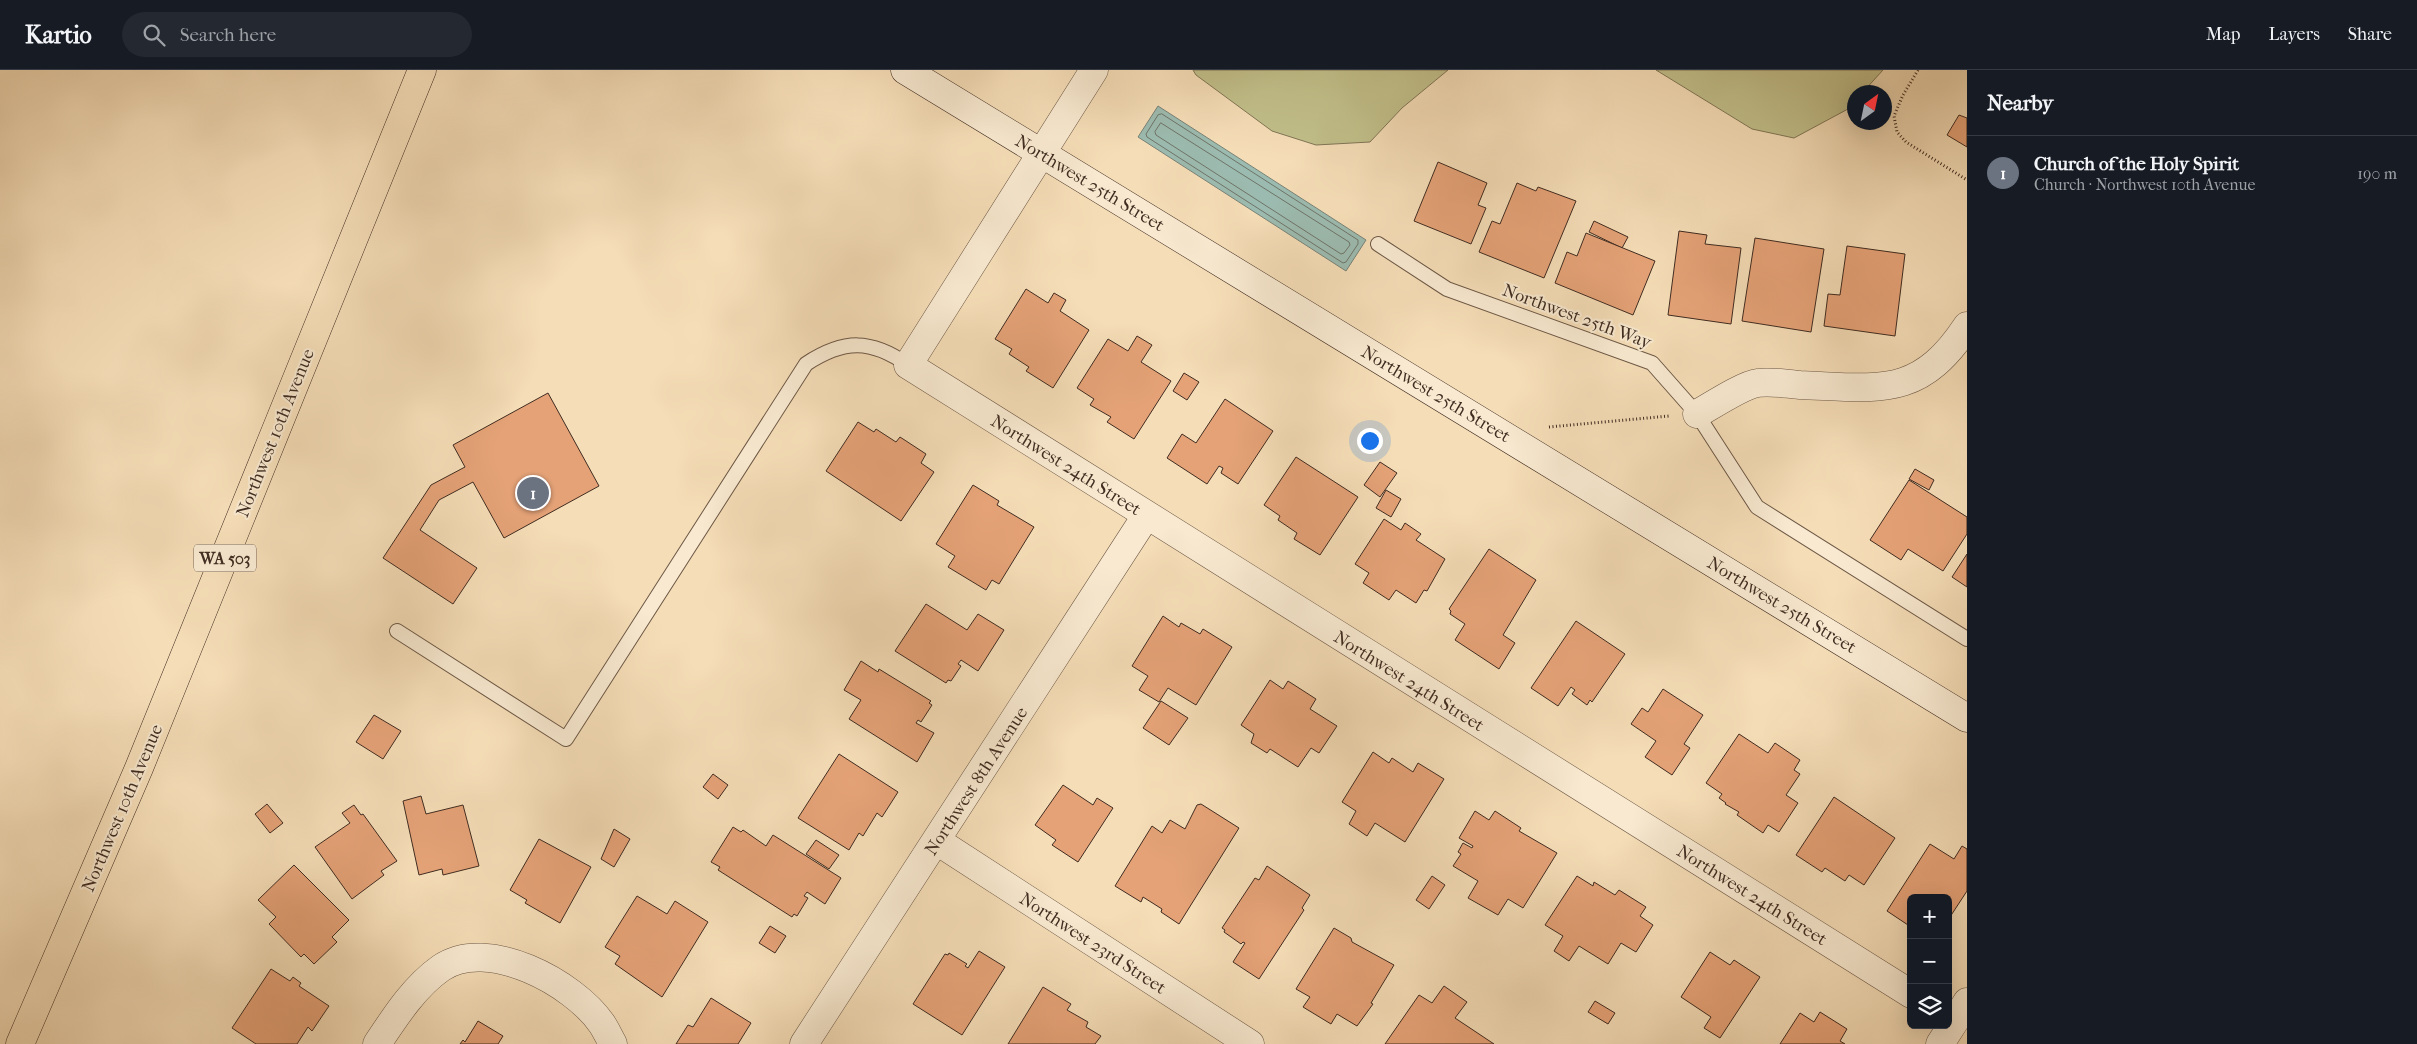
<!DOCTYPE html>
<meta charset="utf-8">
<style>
:root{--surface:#171b24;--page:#242831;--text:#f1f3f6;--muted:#9ea1a6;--line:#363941;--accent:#c59692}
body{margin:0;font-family:"IM FELL French Canon",serif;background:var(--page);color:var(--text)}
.controls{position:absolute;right:15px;bottom:15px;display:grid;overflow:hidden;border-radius:8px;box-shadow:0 5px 20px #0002}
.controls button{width:45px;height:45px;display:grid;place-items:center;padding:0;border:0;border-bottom:1px solid var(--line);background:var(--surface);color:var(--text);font:25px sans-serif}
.compass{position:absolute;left:1847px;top:15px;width:45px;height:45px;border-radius:50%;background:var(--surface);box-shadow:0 5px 20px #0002;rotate:33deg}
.you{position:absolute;left:1369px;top:370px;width:18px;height:18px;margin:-12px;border:4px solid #fff;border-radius:50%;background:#1a73e8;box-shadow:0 0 0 8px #1a73e833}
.badge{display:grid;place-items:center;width:32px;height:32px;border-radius:50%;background:var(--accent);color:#fff;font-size:16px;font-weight:700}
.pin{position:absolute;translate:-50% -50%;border:2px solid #fff;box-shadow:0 1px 5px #0006}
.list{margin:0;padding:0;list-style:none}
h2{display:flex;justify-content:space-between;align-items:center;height:65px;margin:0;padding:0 20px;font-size:21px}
h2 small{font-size:16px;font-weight:400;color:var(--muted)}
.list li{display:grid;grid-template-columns:32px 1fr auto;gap:15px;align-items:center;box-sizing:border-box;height:75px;padding:0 20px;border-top:1px solid var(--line)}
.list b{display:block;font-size:19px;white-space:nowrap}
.list p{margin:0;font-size:16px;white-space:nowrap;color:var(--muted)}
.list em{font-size:16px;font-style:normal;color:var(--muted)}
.icon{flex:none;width:28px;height:28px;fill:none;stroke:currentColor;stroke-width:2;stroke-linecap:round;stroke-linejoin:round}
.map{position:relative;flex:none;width:1967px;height:974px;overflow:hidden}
header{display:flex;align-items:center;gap:30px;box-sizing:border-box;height:70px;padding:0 25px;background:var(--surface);border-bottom:1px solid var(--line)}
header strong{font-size:24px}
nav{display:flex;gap:28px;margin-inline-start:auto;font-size:18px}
.search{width:350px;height:45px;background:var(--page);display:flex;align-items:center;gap:12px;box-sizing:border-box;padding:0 18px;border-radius:28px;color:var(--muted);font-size:19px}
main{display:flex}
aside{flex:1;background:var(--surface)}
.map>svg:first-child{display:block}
</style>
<header>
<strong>Kartio</strong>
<div class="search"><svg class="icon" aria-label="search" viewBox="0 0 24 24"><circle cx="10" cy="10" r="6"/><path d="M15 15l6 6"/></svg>Search here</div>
<nav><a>Map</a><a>Layers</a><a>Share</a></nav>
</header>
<main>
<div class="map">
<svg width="1967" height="974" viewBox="0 0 1967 974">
<rect width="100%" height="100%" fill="#f5ddb7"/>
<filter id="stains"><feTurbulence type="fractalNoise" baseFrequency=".004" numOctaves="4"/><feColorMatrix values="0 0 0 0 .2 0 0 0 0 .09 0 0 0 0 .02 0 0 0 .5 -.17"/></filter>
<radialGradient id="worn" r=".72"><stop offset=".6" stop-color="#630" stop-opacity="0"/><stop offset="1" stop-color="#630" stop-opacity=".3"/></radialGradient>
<!-- green -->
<g fill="#c1bf8a" stroke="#807656">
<path d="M1193,0h255l-46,38 -32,34 -54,3 -44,-14 -76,-56z"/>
<path d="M1656,0h227l-20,22h-9v10l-6,7 -54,29 -42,-9z"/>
</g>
<!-- water -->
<path fill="#9cbbb0" stroke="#778277" d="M1158,36l208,134 -20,31 -208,-134z"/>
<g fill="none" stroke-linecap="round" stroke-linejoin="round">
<!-- shore -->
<g stroke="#6e7468" stroke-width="1">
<path d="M1162,44l196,126v4l-12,18 -3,1 -196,-126 -1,-3 12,-19z"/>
<path d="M1161,53l188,119 1,3 -6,8 -3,1 -185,-119 -1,-3z"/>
</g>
</g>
<!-- building -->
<g fill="#e5a277" stroke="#402c21">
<path d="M1959,45l8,3v29l-20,-12z"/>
<path d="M1438,92l49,21 -9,22 8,3 -15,36 -57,-23z"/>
<path d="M1517,113l19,8 2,-4 38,14 -32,77 -65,-26 13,-31 8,3z"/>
<path d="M1594,151l34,16 -6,11 -33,-16z"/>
<path d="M1679,161l28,4 -2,9 36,4 -10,76 -63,-9z"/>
<path d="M1586,163l69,28 -22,54 -78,-32 12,-31 10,4z"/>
<path d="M1755,168l69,11 -13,83 -69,-11z"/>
<path d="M1847,176l58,8 -10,82 -71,-10 4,-32 12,1z"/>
<path d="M1026,219l22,14 6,-10 12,7 -6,11 29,19 -36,58 -27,-17 3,-4 -20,-13 3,-5 -17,-10z"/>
<path d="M1137,266l15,9 -11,17 30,19 -37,58 -27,-17 4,-5 -21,-12 4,-6 -17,-11 31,-49 20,12z"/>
<path d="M1184,303l15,9 -12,18 -14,-9z"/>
<path d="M548,323l51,93 -95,52 -31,-56 -34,18 -19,30 57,38 -24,36 -70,-46 48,-73 34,-18 -12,-22z"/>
<path d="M1225,329l48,32 -35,53 -17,-11 2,-5 -4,-2 -12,18 -40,-26 15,-24 14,9z"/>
<path d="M858,352l16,10 2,-3 20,13 4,-5 26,17 -5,9 13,9 -33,49 -75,-50z"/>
<path d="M1296,387l62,40 -38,58 -26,-16 3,-6 -19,-13 2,-4 -16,-11z"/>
<path d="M1380,392l17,11 -17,24 -16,-12z"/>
<path d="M1915,399l19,11 -5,10 -20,-11z"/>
<path d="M1909,410l58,37v17l-24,37 -35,-22 -7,11 -31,-20z"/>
<path d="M973,415l26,16 -2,4 37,22 -35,57 -7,-4 -6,10 -38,-23 7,-11 -19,-12z"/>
<path d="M1386,420l15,9 -10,18 -15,-9z"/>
<path d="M1384,449l17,11 4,-7 16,11 -5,6 29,19 -18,32 -3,-1 -8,13 -20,-13 -7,10 -26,-17 6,-10 -14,-9z"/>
<path d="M1489,479l47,31 -33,55 12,8 -16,26 -44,-29 10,-16 -15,-10 1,-3 -2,-2z"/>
<path d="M1967,484v33l-15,-10z"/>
<path d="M926,534l41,26 11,-16 26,16 -26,41 -17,-11 -3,4 3,2 -10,15 -3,-1 -2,3 -51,-32z"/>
<path d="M1163,546l16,11 2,-4 19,11 3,-5 29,18 -36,58 -28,-17 -9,14 -20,-12 9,-14 -16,-10z"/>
<path d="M1576,551l49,33 -33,48 -2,-2 -3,5 -15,-11 3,-4 -4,-3 -13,19 -27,-18z"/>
<path d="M861,591l17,11 1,-3 52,32 -2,2 3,2 -11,17 -3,-2 -2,3 18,10 -17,29 -68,-43 12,-19 -17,-10z"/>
<path d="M1270,610l13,9 5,-8 28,18 -6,10 27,17 -18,27 -8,-5 -13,19 -28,-18 -3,4 -16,-10 3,-9 -13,-9z"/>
<path d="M1663,619l40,26 -19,29 6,4 -18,27 -27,-18 11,-16 -25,-17 11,-16 6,4z"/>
<path d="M1161,631l27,17 -19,27 -26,-17z"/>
<path d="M374,645l27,16 -18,28 -27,-17z"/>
<path d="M1739,664l29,19 7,-10 25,17 -6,10 6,4 -14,21 12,8 -19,29 -11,-7 -5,8 -26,-18 2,-3 -14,-8 1,-1 -7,-5 3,-4 -16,-11z"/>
<path d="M1373,682l16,11 3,-5 21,14 5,-9 26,16 -39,63 -30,-19 -8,13 -18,-12 7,-13 -14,-9z"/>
<path d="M839,684l59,38 -16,25 -5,-4 -14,23 -4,-3 -10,17 -51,-32z"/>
<path d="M713,704l15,11 -10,14 -15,-12z"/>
<path d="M1063,715l30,20 4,-7 16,10 -35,54 -26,-17 4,-5 -21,-15z"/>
<path d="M421,726l5,18 37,-9 16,61 -36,9 -1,-6 -23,6 -16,-74z"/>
<path d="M1834,727l61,41 -31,47 -15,-10 -4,6 -20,-13 -3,4 -26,-17z"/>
<path d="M267,734l16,19 -13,10 -15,-19z"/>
<path d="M1201,734l38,24 -60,96 -18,-12 1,-3 -19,-12 -2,5 -26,-16 37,-60 10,7 8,-13 15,9 12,-24z"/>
<path d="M354,735l7,10 2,-1 34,47 -16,10 3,4 -32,24 -37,-52 35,-24 -8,-10z"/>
<path d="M1475,741l14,9 6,-9 26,17 -2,3 38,22 -34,55 -15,-9 -10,16 -30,-17 10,-17 -25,-15 8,-12 -3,-2 5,-9 9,5 1,-2 -14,-8z"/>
<path d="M733,757l8,5 2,-2 23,16 7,-11 68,43 -16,26 -18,-12 -3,4 4,2 -11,18 -3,-2 -2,3 -74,-47 2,-3 -9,-5z"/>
<path d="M614,759l16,10 -16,28 -13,-8z"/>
<path d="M539,769l52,28 -31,56 -35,-20 2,-3 -17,-10z"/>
<path d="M816,770l23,15 -10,14 -23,-15z"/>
<path d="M1930,774l24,15 8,-13 5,3v42l-19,29v-22h-37v29l-24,-16z"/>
<path d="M294,795l55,55 -17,17 5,5 -23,22 -10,-10 -3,3 -32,-33 7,-7 -18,-17z"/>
<path d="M1267,796l43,29 -8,13 2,2 -45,69 -26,-17 12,-19 -2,-1 -2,2 -17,-12 1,-2 -3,-2 33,-50 4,2z"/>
<path d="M1432,806l13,9 -16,24 -13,-9z"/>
<path d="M1577,806l16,10 1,-4 21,13 4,-5 27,17 -6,9 13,9 -17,27 -15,-9 -13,21 -29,-18 -10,15 -15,-10 9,-15 -18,-11z"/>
<path d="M637,826l30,18 8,-13 33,21 -46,75 -47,-33 5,-8 -15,-9z"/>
<path d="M770,856l16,10 -11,17 -16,-10z"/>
<path d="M1334,858l17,10 1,4 42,23 -23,38 2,1 -16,22 -20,-12 -6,10 -28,-17 7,-10 -14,-8z"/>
<path d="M979,881l26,16 -43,68 -49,-31 32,-50 3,1 1,-2 18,11 -2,2 3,2z"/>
<path d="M1710,882l20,13 4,-5 26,17 -40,61 -16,-10 7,-11 -30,-20z"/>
<path d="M271,899l19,12 3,-4 8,6 -2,3 30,20 -17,25 -4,-4 -11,17h-41l-24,-16z"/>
<path d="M1444,916l23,16 -12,16 39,26h-109l34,-49 13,8z"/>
<path d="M1043,917l28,17 -4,6 21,12 -2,5 15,9 -6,8h-87z"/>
<path d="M711,928l40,25 -13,21h-62l12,-19 5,2z"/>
<path d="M1595,931l20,12 -7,11 -20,-12z"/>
<path d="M1820,942l27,17 -7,12 5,3h-65l20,-31 14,9z"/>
<path d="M478,951l25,15 -5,8h-38l3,-4 2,2z"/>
</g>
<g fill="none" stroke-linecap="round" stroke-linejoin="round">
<!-- lane casing -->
<g stroke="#6d5846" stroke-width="16">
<g id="lane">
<path d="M1378,174l69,45 205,74 45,51 60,93 210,132"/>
<path d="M397,561l169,108 240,-375c38,-25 65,-25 102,1"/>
</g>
</g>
<!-- street casing -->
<g stroke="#6d5846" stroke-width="29">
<g id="street">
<path d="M1094,0l-186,295 1003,629"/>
<path d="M1697,344c14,-8 48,-30 61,-31 13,-2 29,1 42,2 79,3 119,14 167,-59"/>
<path d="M937,771l313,203"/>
<path d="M377,974c18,-27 37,-57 64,-76 46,-32 133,15 161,56 4,6 7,13 11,20"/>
<path d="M804,974l342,-528"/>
<path d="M1940,974l27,-42"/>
</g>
</g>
<!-- secondary casing -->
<g stroke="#402c21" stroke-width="29">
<path id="secondary" d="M905,0l1062,648"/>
</g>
<!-- primary casing -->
<g stroke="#402c21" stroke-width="29">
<path id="primary" d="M20,974l119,-276 283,-698"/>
</g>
<!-- path -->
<g stroke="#402c21" stroke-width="3" stroke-dasharray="1 2.5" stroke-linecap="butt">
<path d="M1918,0l-15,25 -9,21 3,16 9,10 61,38"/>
<path d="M1549,357l120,-11"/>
</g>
<!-- lane -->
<use href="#lane" stroke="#f8e9d0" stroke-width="14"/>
<!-- street -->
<use href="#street" stroke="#f8e9d0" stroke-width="28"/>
<!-- secondary -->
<use href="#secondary" stroke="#f8e9d0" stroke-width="28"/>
<!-- primary -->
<use href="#primary" stroke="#f5ddb7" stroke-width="28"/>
</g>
<g text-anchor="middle" stroke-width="4" stroke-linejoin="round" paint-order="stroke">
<!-- shield labels -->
<rect fill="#f8e9d0" stroke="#776556" stroke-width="1" x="194" y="474.5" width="62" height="27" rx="4"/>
<g font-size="16" font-weight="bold" fill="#402c21">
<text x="225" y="494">WA 503</text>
</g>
<!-- street labels -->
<g font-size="18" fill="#402c21" stroke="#f8e9d0">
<text transform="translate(1090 113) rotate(31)" y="6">Northwest 25th Street</text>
<text transform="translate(1577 246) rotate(20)" y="6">Northwest 25th Way</text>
<text transform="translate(1436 324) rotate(31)" y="6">Northwest 25th Street</text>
<text transform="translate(275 363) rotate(-68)" y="6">Northwest 10th Avenue</text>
<text transform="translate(1066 395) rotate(32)" y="6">Northwest 24th Street</text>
<text transform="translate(1782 535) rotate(31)" y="6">Northwest 25th Street</text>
<text transform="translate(1409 611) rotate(32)" y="6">Northwest 24th Street</text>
<text transform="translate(976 711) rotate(-57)" y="6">Northwest 8th Avenue</text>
<text transform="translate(122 738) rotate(-67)" y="6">Northwest 10th Avenue</text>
<text transform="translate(1752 825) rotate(32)" y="6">Northwest 24th Street</text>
<text transform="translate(1093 873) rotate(33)" y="6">Northwest 23rd Street</text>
</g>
</g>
<rect width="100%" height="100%" filter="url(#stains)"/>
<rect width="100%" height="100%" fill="url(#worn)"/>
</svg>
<div class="controls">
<button>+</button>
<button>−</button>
<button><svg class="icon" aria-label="layers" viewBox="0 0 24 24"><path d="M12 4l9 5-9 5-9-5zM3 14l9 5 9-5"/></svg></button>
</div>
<svg class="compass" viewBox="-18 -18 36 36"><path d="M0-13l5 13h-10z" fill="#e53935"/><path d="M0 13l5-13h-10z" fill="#9ea1a6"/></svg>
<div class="you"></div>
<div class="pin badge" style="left:533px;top:423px;background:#6b7280">1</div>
</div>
<aside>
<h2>Nearby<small></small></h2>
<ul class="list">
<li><span class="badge" style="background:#6b7280">1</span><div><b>Church of the Holy Spirit</b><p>Church · Northwest 10th Avenue</p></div><em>190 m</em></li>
</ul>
</aside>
</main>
